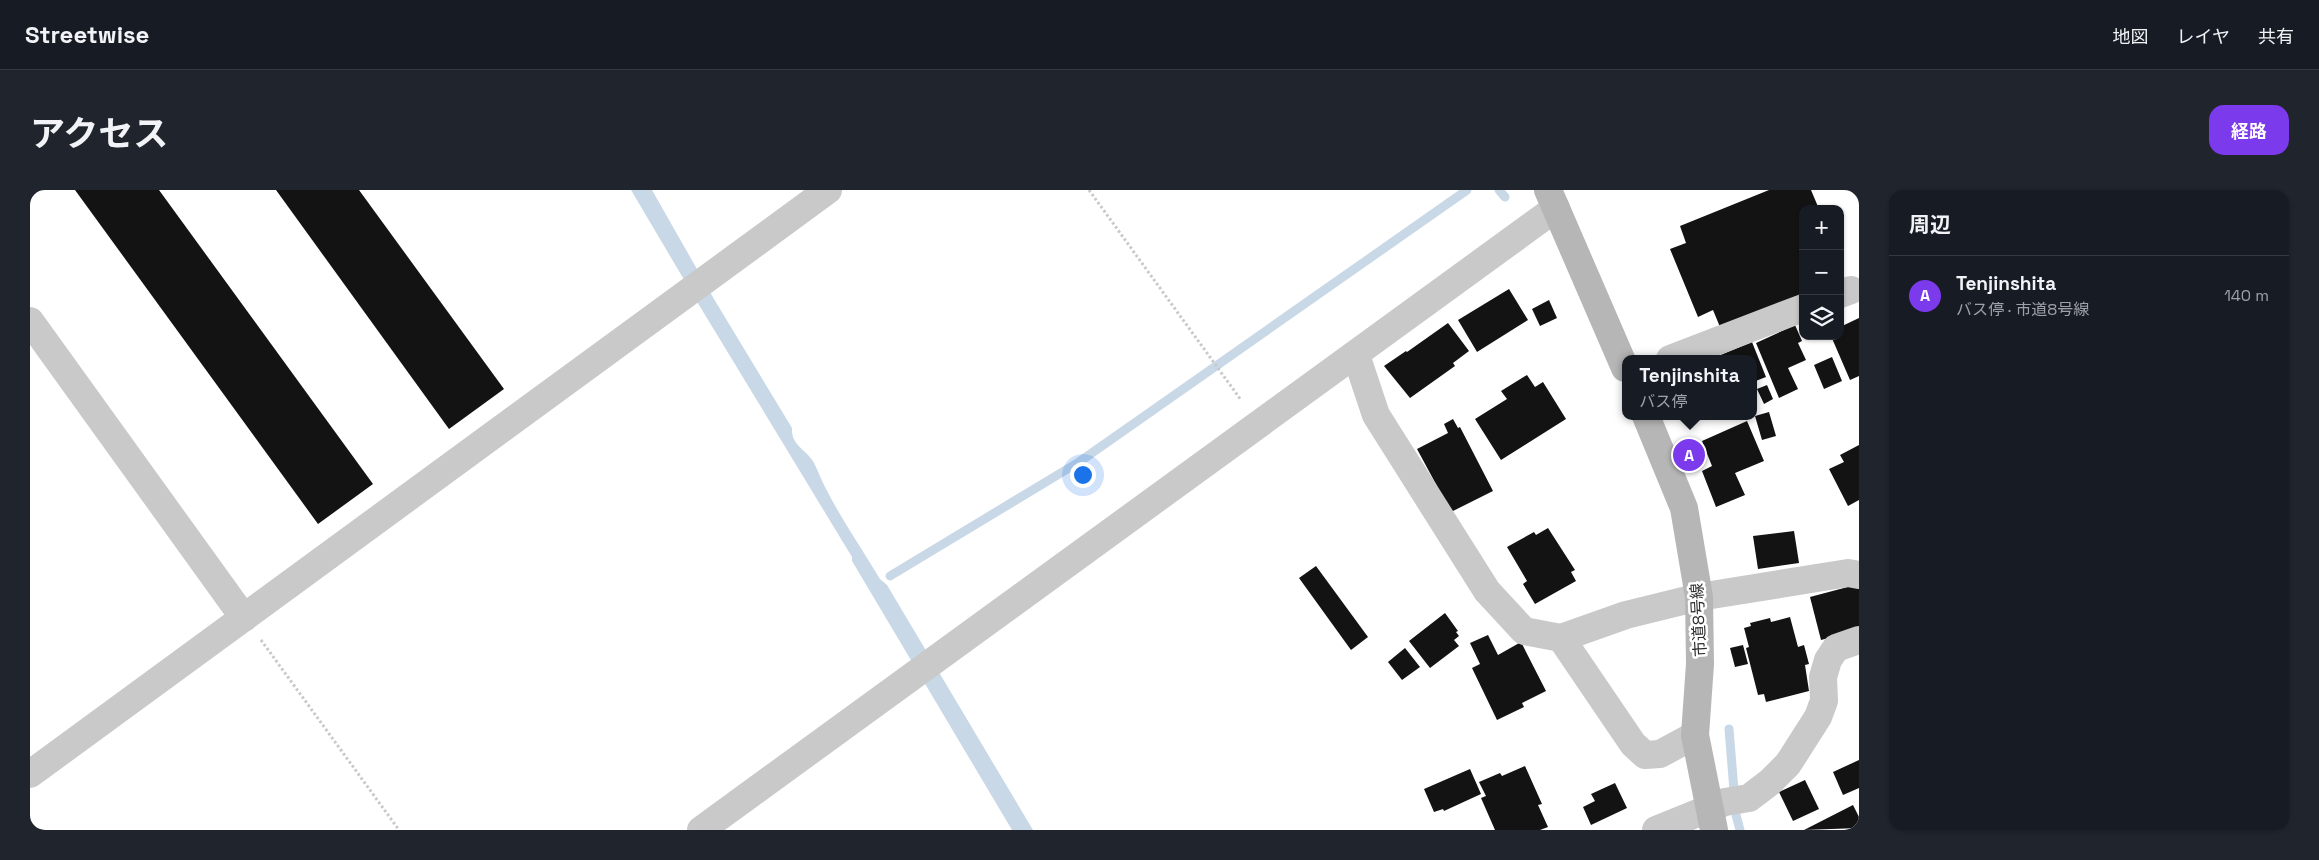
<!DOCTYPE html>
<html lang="ja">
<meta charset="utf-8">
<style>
:root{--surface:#171b24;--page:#20242c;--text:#f1f3f6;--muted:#9ea1a6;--line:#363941;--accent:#7c3aed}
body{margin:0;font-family:"Space Grotesk","Noto Sans JP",sans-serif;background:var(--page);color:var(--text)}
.controls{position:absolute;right:15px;top:15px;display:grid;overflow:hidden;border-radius:10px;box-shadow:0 1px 4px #0004}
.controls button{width:45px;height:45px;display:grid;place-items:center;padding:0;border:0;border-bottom:1px solid var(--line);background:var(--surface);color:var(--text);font:25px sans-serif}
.you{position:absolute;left:1052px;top:284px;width:18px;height:18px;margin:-12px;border:4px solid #fff;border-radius:50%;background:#1a73e8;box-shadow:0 0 0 8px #1a73e833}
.badge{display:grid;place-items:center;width:32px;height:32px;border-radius:50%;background:var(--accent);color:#fff;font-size:16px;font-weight:700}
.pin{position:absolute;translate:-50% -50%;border:2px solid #fff;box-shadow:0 1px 5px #0006}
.popup{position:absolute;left:1592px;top:165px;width:135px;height:65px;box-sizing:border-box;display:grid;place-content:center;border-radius:10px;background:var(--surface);filter:drop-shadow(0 1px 4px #0005);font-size:16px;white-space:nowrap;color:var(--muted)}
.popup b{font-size:19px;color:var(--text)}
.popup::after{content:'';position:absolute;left:50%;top:100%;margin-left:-10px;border:10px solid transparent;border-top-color:var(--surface)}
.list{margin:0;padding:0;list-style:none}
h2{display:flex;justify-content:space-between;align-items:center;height:65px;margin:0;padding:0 20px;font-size:21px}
h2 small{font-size:16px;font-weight:400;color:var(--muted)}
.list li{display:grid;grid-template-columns:32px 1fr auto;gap:15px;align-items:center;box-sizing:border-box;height:80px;padding:0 20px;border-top:1px solid var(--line)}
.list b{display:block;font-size:19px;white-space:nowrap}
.list p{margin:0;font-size:16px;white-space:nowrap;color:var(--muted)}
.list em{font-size:16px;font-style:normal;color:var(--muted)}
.icon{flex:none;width:28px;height:28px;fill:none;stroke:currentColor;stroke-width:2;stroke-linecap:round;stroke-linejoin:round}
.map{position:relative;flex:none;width:1829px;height:640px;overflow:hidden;border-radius:15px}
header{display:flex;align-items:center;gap:30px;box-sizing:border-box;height:70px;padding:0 25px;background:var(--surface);border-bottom:1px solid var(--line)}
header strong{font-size:24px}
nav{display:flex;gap:28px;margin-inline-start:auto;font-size:18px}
.intro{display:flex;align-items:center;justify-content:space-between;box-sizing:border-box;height:120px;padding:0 30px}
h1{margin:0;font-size:35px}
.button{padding:12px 22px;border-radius:15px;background:var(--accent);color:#fff;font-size:18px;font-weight:700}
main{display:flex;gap:30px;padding:0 30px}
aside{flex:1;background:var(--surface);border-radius:15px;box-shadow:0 1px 4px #0004}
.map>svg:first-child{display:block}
</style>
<header>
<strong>Streetwise</strong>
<nav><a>地図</a><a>レイヤ</a><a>共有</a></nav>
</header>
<div class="intro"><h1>アクセス</h1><a class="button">経路</a></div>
<main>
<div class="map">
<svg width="1829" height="640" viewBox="0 0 1829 640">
<rect width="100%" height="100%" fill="#fff"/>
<!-- water -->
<path fill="#c9d8e6" d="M601,0h21l62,109 78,129c-1,17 12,20 21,33 5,9 8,19 13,28 16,31 36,60 54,90l7,6 146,245h-21l-160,-269v-4l-153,-252z"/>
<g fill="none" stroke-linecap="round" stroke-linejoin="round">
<!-- stream -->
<g stroke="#c9d8e6" stroke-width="9">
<path d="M1469,0l6,7"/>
<path d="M860,386l189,-114 388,-272"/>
<path d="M1699,539l7,86 4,15"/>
</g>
</g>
<!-- building -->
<g fill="#131313">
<path d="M45,0h84l214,294 -55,40z"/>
<path d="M246,0h83l145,199 -55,40z"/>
<path d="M1739,0h42l8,19h-16v85l-83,33 -7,-17 -15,7 -28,-68 16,-6 -6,-17z"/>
<path d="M1479,99l19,31 -51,32 -19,-32z"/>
<path d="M1519,110l8,18 -17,8 -8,-17z"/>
<path d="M1829,128v58l-9,4 -19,-44h9v-9z"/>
<path d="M1418,133l21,28 -16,12 2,3 -45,32 -26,-32 22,-15 1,1z"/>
<path d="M1765,135l7,16 -4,2 8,17 -18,8 10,21 -19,9 -23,-55z"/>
<path d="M1722,152l14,35 -13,5v-23h-42z"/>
<path d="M1802,167l10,24 -18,8 -10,-24z"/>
<path d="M1497,185l8,12 8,-5 23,37 -65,41 -26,-41 32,-20 -6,-8z"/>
<path d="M1737,195l6,14 -9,5 -7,-15z"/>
<path d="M1739,222l7,24 -14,4 -7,-24z"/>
<path d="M1423,229l5,9 2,-1 33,64 -42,21 -34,-63 31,-16 -4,-9z"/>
<path d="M1717,231l17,40 -29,12 10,22 -29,12 -14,-36 10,-5 -10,-25z"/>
<path d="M1829,255v55l-11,6 -19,-37 15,-7 -4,-7z"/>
<path d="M1518,338l27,42 -4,2 5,9 -41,23 -12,-20 4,-3 -20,-34 27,-15 2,3z"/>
<path d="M1764,341l5,32 -41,6 -5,-33z"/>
<path d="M1286,376l52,71 -17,13 -52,-72z"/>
<path d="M1829,394v46l-38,10 -11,-43z"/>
<path d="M1415,423l13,18 -2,1 3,4 -5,4 5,6 -29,22 -21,-27z"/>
<path d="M1760,427l8,30 6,-2 5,19 -4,1 4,26 -43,11 -2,-8 -6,1 -12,-47 3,-1 -5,-19 7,-2 -1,-3 20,-5 1,4z"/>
<path d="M1458,445l10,20 23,-13 25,49 -24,12 2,4 -27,13 -25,-52 8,-4 -10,-21z"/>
<path d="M1713,455l5,19 -13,3 -5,-19z"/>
<path d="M1375,458l15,19 -18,13 -14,-18z"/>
<path d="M1829,570v28l-16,7 -10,-23z"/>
<path d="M1495,576l17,38 -4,1 10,22 -8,3h-45l-14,-32 5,-2 -7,-14 21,-9 2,3z"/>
<path d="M1440,579l11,25 -37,17 -1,-2 -9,3 -10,-23z"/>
<path d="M1775,590l14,29 -26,12 -14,-29z"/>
<path d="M1585,593l12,25 -36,17 -8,-18 12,-6 -4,-7z"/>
<path d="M1823,615l6,12v11l-55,2z"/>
</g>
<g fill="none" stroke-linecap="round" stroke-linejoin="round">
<!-- path -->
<g stroke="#c9c9c9" stroke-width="3" stroke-dasharray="2.5 2.5" stroke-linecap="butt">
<path d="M1059,0l152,210"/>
<path d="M231,450l138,190"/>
</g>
<!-- street -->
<g stroke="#c9c9c9" stroke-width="28">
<path d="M1810,104l11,-4"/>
<path d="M0,131l214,297"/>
<path d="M1326,165l20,60 111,176 37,40 37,7 65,-23 73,-18 149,-24 11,2"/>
<path d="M1640,169l133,-51"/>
<path d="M1531,448l72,106 12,11 15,-1 35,-19"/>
<path d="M0,584l798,-584"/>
<path d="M671,640l855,-622"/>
<path d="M1626,640l69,-28 24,-4 21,-16 18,-18 30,-47 6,-16 -1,-24 5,-17 8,-12 23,-8"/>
</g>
<!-- secondary -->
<g stroke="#b6b6b6" stroke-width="28">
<path d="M1518,0l77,178"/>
<path d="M1616,226l38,92 15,89 1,67 -5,71 19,95"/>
</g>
</g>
<g text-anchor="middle" stroke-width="5" stroke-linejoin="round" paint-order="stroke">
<!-- street labels -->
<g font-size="16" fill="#2c2c2c" stroke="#fff">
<text transform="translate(1668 430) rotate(-93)" y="6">市道8号線</text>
</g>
</g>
</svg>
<div class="controls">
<button>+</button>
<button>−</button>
<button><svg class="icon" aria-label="layers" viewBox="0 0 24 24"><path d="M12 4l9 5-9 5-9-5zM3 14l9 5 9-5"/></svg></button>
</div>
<div class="you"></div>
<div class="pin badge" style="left:1659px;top:265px">A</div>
<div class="popup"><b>Tenjinshita</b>バス停</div>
</div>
<aside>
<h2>周辺<small></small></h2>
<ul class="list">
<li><span class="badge">A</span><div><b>Tenjinshita</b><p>バス停 · 市道8号線</p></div><em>140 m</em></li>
</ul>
</aside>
</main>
